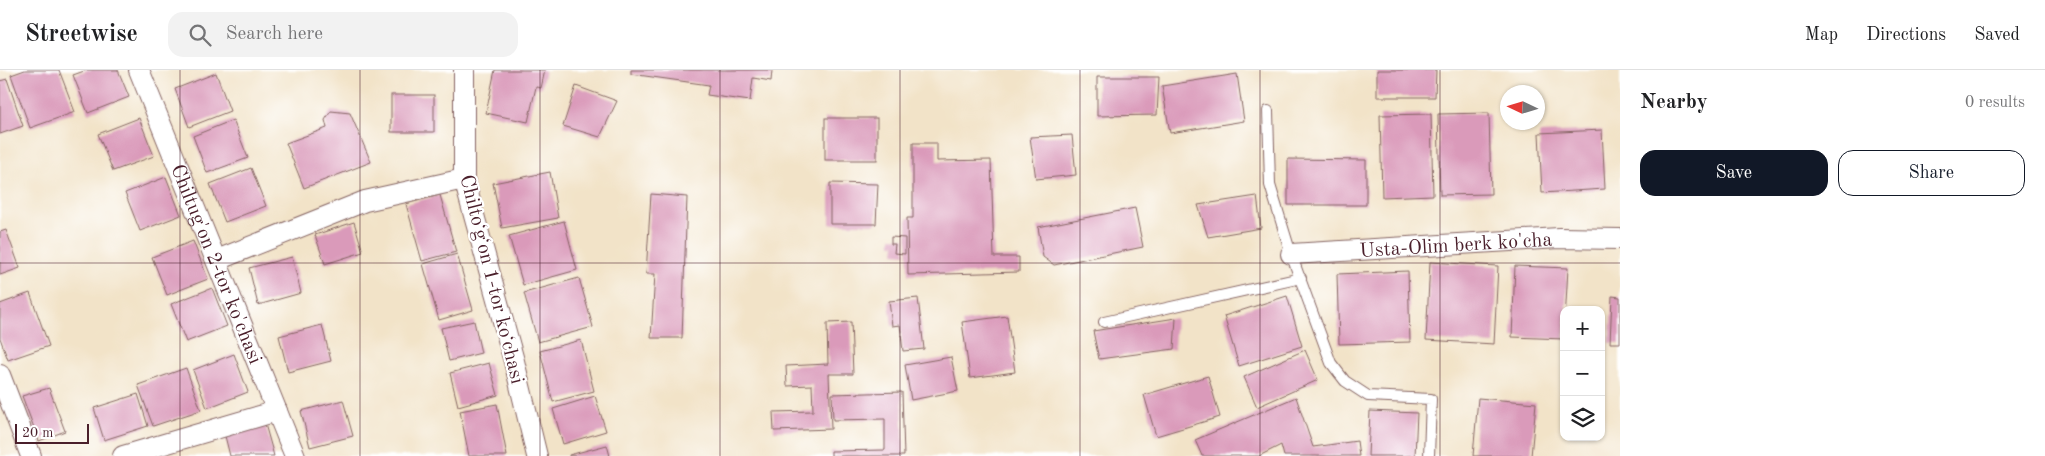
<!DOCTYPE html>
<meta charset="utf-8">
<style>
:root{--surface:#fff;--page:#f2f2f2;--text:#202124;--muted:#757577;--line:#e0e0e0;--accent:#111827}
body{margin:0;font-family:"Old Standard TT",serif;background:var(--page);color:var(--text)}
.controls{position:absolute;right:15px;bottom:15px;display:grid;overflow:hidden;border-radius:10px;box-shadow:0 1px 4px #0004}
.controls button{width:45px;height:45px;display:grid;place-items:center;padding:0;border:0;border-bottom:1px solid var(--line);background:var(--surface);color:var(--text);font:25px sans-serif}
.compass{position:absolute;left:1500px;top:15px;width:45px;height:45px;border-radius:50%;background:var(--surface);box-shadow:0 1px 4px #0004;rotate:274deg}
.scale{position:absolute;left:15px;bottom:12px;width:74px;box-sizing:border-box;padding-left:5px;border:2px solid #4a1f2b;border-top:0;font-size:14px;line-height:18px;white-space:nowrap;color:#4a1f2b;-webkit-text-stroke:4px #fff;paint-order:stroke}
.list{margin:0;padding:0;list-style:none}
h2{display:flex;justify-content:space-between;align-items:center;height:65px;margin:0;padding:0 20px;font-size:21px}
h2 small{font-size:16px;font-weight:400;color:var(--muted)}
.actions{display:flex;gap:10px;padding:15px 20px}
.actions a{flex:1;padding:11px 0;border:1px solid var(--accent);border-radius:15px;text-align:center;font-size:18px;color:var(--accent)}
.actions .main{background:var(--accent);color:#fff}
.icon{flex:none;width:28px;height:28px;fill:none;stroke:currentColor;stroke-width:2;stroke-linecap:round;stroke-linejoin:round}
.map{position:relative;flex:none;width:1620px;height:386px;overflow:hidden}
header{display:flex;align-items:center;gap:30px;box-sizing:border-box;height:70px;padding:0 25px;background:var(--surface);border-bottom:1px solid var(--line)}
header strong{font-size:24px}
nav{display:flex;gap:28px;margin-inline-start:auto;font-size:18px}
.search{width:350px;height:45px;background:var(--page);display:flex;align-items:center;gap:12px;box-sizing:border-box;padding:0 18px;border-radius:15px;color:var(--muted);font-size:19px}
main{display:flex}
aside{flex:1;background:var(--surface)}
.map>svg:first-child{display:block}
</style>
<header>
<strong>Streetwise</strong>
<div class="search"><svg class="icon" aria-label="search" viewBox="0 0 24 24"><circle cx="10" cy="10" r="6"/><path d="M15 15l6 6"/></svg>Search here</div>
<nav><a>Map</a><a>Directions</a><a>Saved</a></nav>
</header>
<main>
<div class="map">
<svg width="1620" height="386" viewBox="0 0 1620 386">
<rect width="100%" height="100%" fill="#fff"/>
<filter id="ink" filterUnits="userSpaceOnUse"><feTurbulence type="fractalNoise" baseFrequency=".02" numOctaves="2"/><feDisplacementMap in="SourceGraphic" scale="10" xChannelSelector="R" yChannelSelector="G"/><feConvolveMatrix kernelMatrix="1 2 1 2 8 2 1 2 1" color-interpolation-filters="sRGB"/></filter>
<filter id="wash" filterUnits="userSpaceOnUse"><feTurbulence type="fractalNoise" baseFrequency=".0096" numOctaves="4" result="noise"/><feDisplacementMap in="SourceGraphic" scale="20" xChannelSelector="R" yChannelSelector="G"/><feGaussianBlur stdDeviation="1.12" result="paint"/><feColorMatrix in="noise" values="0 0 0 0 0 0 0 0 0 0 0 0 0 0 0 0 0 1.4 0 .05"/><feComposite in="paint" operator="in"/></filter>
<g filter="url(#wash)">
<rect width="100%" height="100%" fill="#f2e3c8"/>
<g id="blocks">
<!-- building -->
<g fill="#da9aba">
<path d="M25,0h34l16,42 -45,16 -19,-53z"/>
<path d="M87,0h31l11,27 -41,16 -15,-38z"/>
<path d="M495,0h50l-4,18 -5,-1 -8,35 -42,-9z"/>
<path d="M631,0h141l-1,11 -18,-3 -3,23 -43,-6 2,-10 -78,-11z"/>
<path d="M1377,0h59l-1,27h-58z"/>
<path d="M216,3l14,38 -41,16 -14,-38z"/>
<path d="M1237,4l7,47 -74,12 -8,-47z"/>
<path d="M1097,7h62l-2,38 -60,1z"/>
<path d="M7,9l16,47 -23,8v-53z"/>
<path d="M576,16l41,15 -17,36 -37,-11z"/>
<rect x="391" y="25" width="43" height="37"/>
<path d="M331,41l19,2 21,49 -67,26 -18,-45 41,-15 -2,-8z"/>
<path d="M1489,43l2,81 -51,1 -2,-81z"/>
<path d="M1431,44l2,81 -51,2 -2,-82z"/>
<path d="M139,48l15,38 -41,15 -15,-37z"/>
<rect x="825" y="48" width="52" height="42"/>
<path d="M233,50l15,38 -41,15 -14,-37z"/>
<path d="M1602,60l3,59 -63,4 -3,-60z"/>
<path d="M1072,65l4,40 -40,4 -6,-42z"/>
<path d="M913,73h24v18l54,-1 3,97h25v15l-111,3 -1,-57h6z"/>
<path d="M1288,89l78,1v45h-78z"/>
<path d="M251,98l15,38 -41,16 -15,-38z"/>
<path d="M550,102l8,46 -56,10 -9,-45z"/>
<path d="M166,107l15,38 -41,16 -15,-38z"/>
<path d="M830,113l48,1 -2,40h-46z"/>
<path d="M651,124l36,3 -5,141h-31l4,-64h-9z"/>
<path d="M440,125l16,57 -34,9 -16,-57z"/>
<path d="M1257,126l4,32 -53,9 -10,-32z"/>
<path d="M1135,138l8,39 -89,18 -11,-8 -5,-30z"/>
<path d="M564,151l13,49 -54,15 -14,-49z"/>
<path d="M354,152l9,30 -38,12 -10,-29z"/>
<path d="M6,160l14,38 -20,7v-43z"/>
<path d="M891,167l14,1v16l-11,-1 1,-9h-4z"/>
<path d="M193,171l15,38 -41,16 -15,-38z"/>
<path d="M457,184l16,56 -34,10 -16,-56z"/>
<path d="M292,187l9,36 -43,12 -9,-37z"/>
<path d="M1430,192l68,4 -4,78 -68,-4z"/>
<path d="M1515,196l53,2 -4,71 -52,-2z"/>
<path d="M1408,201l2,71 -71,2 -2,-70z"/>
<path d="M579,208l14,49 -55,15 -14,-49z"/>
<path d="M212,218l15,38 -41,16 -15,-38z"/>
<path d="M30,223l19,53 -41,14 -8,-22v-34z"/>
<path d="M1287,226l15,50 -63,20 -15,-50z"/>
<path d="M1612,226l8,1v46h-10z"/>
<path d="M918,228l6,51 -21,2 -3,-26 -8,1 -3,-25z"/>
<path d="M1007,246l8,56 -45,6 -8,-56z"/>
<path d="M1176,248l-2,31 -75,10 -6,-28z"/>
<path d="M474,251l7,32 -32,8 -8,-33z"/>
<path d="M851,252l2,52h-24l2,55 -57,2 -1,-19 40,-1 -1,-26 -25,1 -1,-20 42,-2 -1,-41z"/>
<path d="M322,255l9,36 -43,11 -9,-36z"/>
<path d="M581,270l13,51 -41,11 -13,-51z"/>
<path d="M1305,280l13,30 -61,27 -13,-30z"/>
<path d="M234,284l14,38 -41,16 -14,-38z"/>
<path d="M951,287l7,34 -47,9 -6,-35z"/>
<path d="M489,293l9,32 -40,11 -8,-33z"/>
<path d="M186,298l15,42 -48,16 -15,-41z"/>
<path d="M1208,306l12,41 -64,19 -12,-41z"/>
<path d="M49,318l16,43 -26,10 -17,-45z"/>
<path d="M902,322l2,64h-73v-5l54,-1v-31l-52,1 -1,-26z"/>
<path d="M138,324l10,32 -44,14 -10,-32z"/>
<path d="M595,326l11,35 -43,13 -10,-35z"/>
<path d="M1296,327l17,50 44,-6 2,15h-75l-3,-11 -22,11h-57l-7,-16z"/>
<path d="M1478,328l58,5 -5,53h-58z"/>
<path d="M343,330l10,36 -43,11 -9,-36z"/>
<path d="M497,334l10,52h-38l-9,-45z"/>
<path d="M1370,341l47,2 -2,43h-47z"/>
<path d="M265,354l9,32h-44l-5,-20z"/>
<path d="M607,375l3,11h-41v-1z"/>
</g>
</g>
</g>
<g filter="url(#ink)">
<use href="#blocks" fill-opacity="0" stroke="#856462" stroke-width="1"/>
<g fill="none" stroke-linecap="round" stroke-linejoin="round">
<!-- service casing -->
<g stroke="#856462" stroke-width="12">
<g id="service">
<path d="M1268,41l2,74 21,69 40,109 14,18 23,15 63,3 -2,57"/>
<path d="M1104,252l197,-44"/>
</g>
</g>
<!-- minor casing -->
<g stroke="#856462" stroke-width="22">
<g id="minor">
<path id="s1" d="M139,0l156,386"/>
<path d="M464,0v109l50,182 23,95"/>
<path id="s2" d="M1291,184l268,-16 61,1"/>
<path d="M217,190l148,-59 99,-22"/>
<path d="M0,305l31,81"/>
<path d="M123,386l154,-45"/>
</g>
</g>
<!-- service -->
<use href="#service" stroke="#fff" stroke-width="10"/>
<!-- minor -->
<use href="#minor" stroke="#fff" stroke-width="20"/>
</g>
</g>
<!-- grid -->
<path fill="none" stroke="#4a1f2b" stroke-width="1" stroke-opacity="0.55" d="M180,0v386M360,0v386M540,0v386M720,0v386M900,0v386M1080,0v386M1260,0v386M1440,0v386M0,193h1620"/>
<g text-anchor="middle" stroke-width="4.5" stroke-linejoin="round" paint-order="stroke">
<!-- street labels -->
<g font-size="20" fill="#4a1f2b" stroke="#fff">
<text dy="7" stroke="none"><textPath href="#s2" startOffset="165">Usta-Olim berk ko'cha</textPath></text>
<text dy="7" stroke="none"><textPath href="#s1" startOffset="209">Chiltug'on 2-tor ko'chasi</textPath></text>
<text transform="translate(493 209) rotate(76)" y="7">Chiltoʻgʻon 1-tor koʻchasi</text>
</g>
</g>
</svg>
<div class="controls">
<button>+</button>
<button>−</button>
<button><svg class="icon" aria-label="layers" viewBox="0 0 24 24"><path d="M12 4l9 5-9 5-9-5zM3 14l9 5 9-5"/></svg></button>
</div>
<svg class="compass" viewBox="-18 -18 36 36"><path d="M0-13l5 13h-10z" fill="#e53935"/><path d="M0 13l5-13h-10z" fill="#757577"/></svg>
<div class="scale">20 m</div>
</div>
<aside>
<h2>Nearby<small>0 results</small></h2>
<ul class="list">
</ul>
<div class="actions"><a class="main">Save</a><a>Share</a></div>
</aside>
</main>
